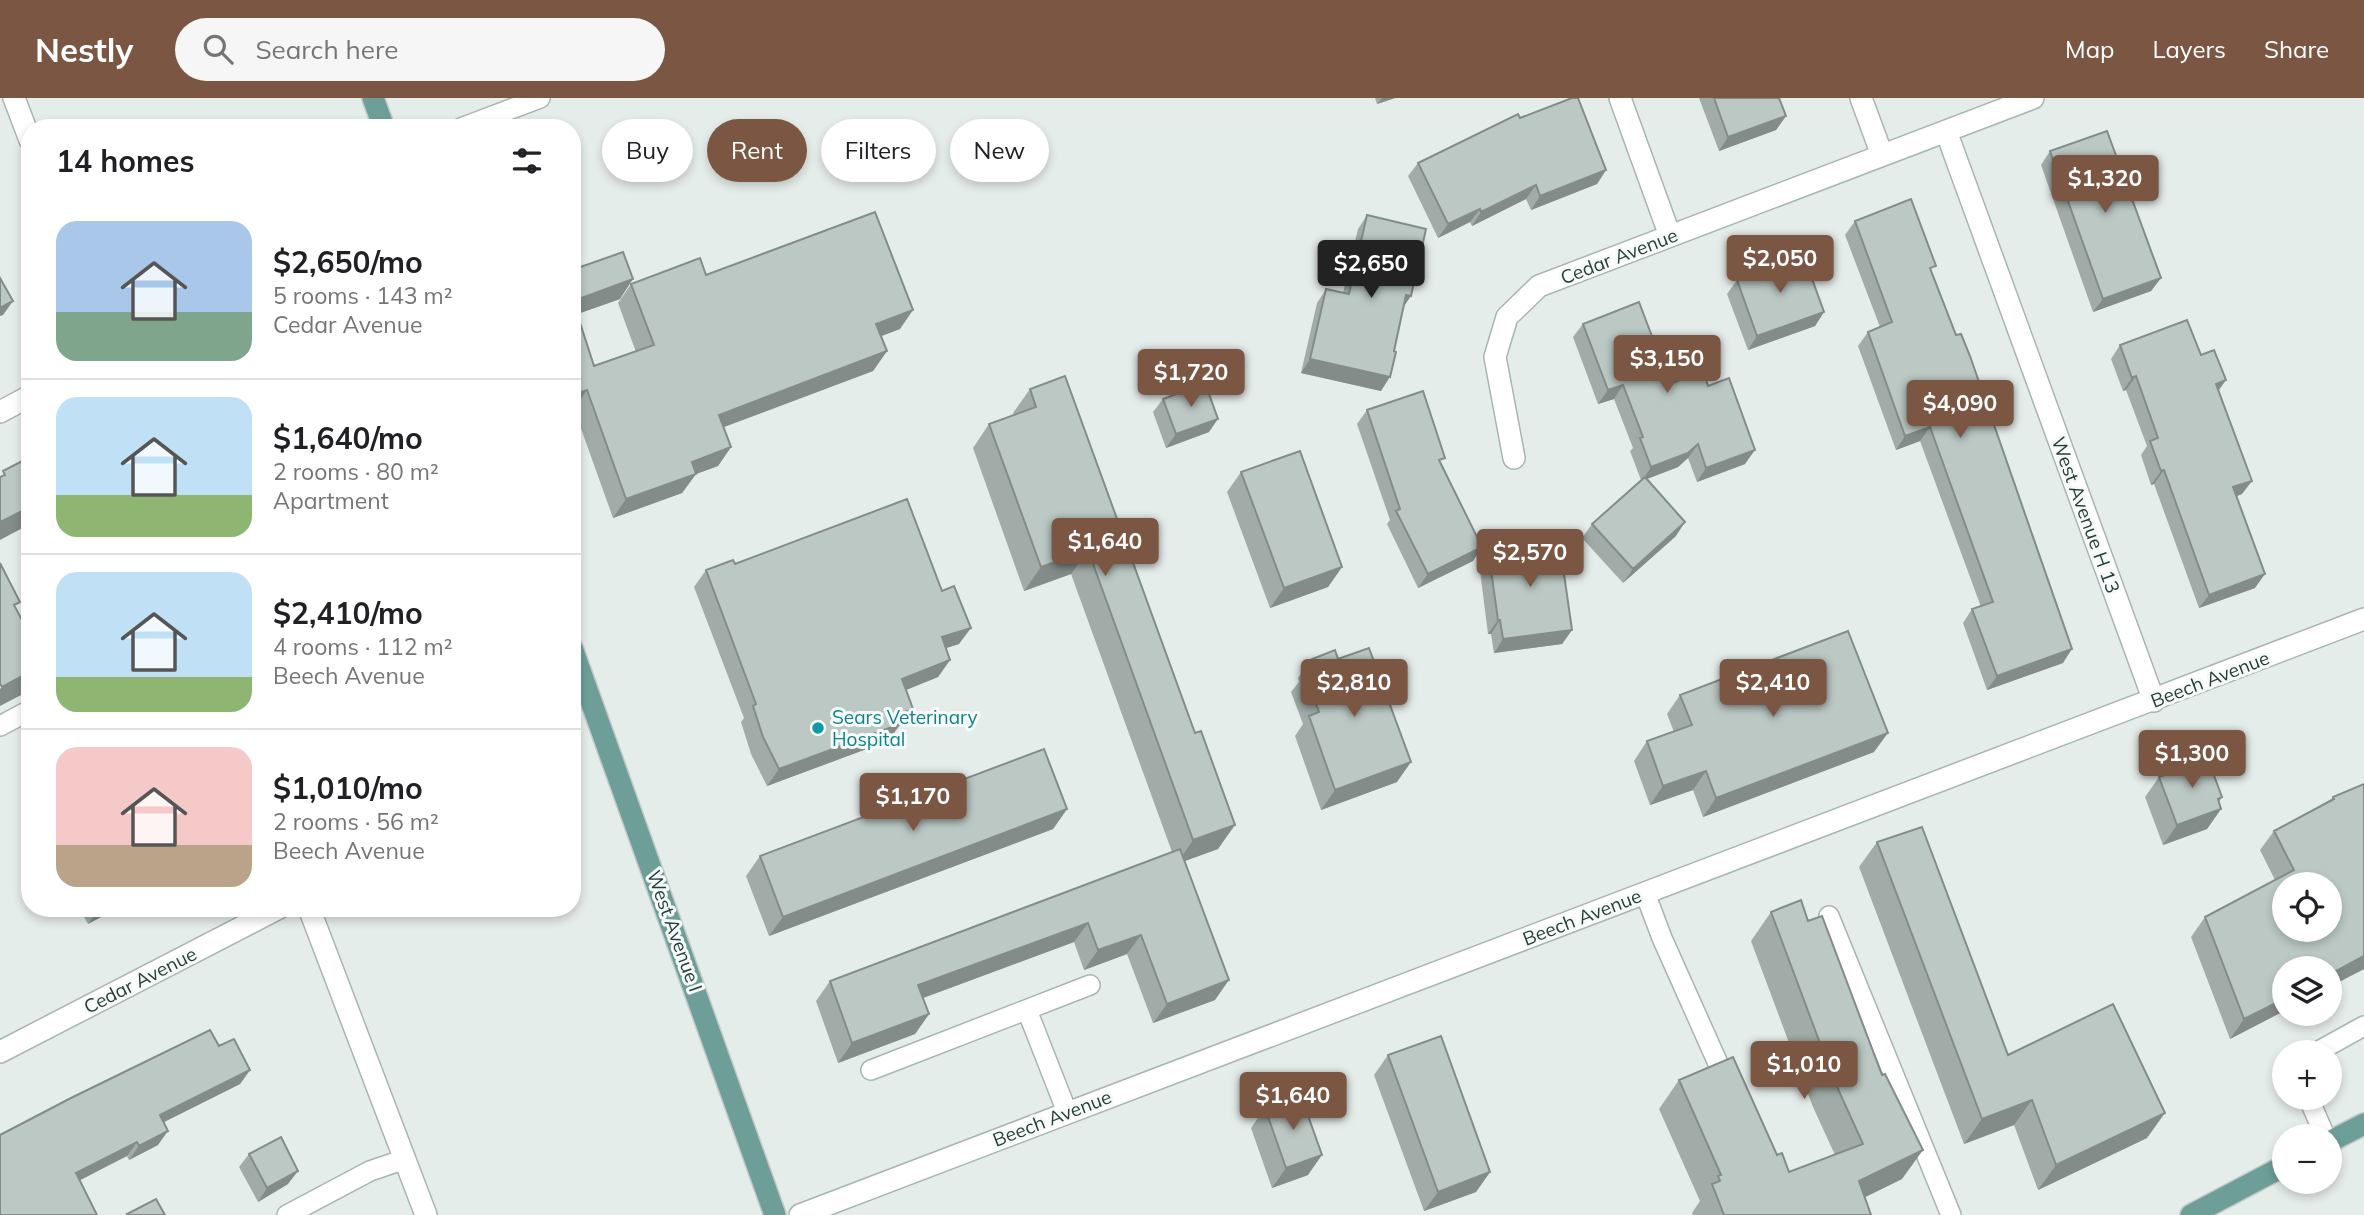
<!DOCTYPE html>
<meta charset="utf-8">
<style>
body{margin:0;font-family:Mulish,sans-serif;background:#f6f6f6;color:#202124;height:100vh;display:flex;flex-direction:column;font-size:26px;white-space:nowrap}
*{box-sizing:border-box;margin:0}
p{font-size:23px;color:#757577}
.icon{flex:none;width:38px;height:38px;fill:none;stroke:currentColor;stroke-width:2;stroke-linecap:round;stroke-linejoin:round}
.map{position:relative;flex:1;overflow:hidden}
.sheet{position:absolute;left:21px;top:21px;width:560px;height:798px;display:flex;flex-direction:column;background:#fff;border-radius:28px;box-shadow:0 4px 10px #0003}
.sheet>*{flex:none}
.hud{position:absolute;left:602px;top:21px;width:665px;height:63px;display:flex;gap:14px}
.fabs{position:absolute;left:2272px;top:774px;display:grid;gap:14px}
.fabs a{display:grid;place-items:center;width:70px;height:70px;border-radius:50%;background:#fff;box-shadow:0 4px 10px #0003;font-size:35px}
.price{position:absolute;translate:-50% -60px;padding:0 16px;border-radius:7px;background:#7a5643;color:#fff;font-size:23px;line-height:46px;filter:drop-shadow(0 2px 4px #0008)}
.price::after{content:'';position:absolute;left:50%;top:42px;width:21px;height:16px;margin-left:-10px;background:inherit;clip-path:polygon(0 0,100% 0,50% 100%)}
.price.current{background:#222;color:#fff}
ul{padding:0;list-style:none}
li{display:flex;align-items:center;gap:21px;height:175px;padding:0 35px}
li+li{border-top:2px solid #e0e0e0}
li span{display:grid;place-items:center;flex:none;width:196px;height:140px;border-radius:21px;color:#555}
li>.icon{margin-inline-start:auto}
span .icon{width:84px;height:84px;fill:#fffc;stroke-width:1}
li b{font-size:30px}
h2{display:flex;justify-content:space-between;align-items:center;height:84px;padding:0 35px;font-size:30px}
.pill{padding:0 24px;border-radius:32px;background:#fff;box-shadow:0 4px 10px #0003;font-size:24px;line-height:63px}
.pill.current{background:#7a5643;color:#fff}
header{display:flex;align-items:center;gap:42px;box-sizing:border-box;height:98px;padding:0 35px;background:#7a5643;color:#fff}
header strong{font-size:33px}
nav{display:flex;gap:38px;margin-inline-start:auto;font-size:24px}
.search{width:490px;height:63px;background:#f6f6f6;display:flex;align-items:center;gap:18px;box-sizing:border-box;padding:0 24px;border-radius:38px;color:#757577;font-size:26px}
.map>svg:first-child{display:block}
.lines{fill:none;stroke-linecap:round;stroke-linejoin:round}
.service-casing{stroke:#a8b5b2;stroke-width:22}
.minor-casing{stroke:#a8b5b2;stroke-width:24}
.primary-casing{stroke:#c2c9c8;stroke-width:24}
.service{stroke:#fff;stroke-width:19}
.minor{stroke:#fff;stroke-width:21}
.primary{stroke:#6d9f98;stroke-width:21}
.wall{fill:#a1aca9}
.shaded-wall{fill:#838c89}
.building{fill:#bbc8c4;stroke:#838c89;stroke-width:2;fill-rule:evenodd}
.culture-dot{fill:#0f9aa8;stroke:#f6faf8;stroke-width:2.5}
.labels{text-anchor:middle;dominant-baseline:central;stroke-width:6;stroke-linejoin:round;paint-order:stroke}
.street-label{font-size:19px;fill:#263e3a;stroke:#f6faf8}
.culture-label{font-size:19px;fill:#0d838f;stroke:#f6faf8;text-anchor:start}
</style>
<header>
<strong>Nestly</strong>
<div class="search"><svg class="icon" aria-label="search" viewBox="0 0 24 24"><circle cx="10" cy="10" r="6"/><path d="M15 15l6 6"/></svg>Search here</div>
<nav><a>Map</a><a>Layers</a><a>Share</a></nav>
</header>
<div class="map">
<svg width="2364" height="1117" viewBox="0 0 2364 1117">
<rect width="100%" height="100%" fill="#e5edeb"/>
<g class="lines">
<g class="service-casing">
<path id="service" d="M461 30 540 0
M0 628 30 612
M1645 795 1662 840 1729 990
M1829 818 1951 1117
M1027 912 1067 1014
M2317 954 2364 928
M871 972 1090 887
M2308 999 2325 1038
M287 1117 370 1073 405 1061"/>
</g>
<g class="minor-casing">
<path id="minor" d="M14 0 30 42
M1620 0 1670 138
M1861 0 1882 57
M1946 33 2154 603
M0 314 30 298
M1514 360 1495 259 1507 219 1539 188 2033 0
M309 810 426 1117
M0 954 279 810
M800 1117 2364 521"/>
</g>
<g class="primary-casing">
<path id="primary" d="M373 0 384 30
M572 550 775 1117
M2329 1044 2364 1026
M2191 1117 2284 1068"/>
</g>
<use href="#service" class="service"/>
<use href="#minor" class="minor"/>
<use href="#primary" class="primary"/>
</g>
<path class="wall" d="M1375 0H1395L1377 6Z
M1699 0H1779L1786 18 1776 32 1719 53Z
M1520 20 1606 72 1597 86 1531 112 1526 101 1472 128 1470 124 1438 140 1408 78 1418 65Z
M2050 53 2161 180 2151 193 2093 214 2041 67Z
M1367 117 1411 198 1404 208 1381 293 1301 275 1317 205 1326 191 1343 195 1358 131Z
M1855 123 1932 174 2063 565 1987 592 1963 525 1972 511 1981 509 1920 343 1896 352 1858 248 1868 234 1880 229 1845 137Z
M572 172 620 201 577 216 594 268 636 254 618 205 631 186 706 177 900 231 881 238 887 253 873 273 724 329 731 349 718 368 696 376 682 395 613 420 574 311 572 312Z
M1737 182 1824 214 1815 228 1748 252 1727 196Z
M1583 226 1670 286 1708 288 1745 366 1697 384 1688 360 1678 369 1646 381 1676 438 1623 485 1582 440 1592 426 1641 382 1630 353 1633 350 1614 301 1598 306 1573 239Z
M2120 247 2201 257 2219 292 2242 396 2237 398 2255 490 2199 510 2154 386 2151 387 2141 357 2147 348 2126 292 2123 293 2111 261Z
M1030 291 1218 751 1184 763 1215 902 1153 925 1127 856 1084 872 1074 844 923 900 929 916 915 936 838 965 816 903 830 883 1172 754 1071 476 1024 493 973 350 989 326 1014 317 1013 315Z
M1163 301 1209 334 1166 350 1153 314Z
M1367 312 1441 367 1473 463 1418 490 1387 426 1390 422 1357 326Z
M1241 374 1342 469 1328 489 1270 510 1227 394Z
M1488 451 1572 532 1562 546 1494 555 1491 536H1488L1479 465Z
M735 466 959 546 946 550 950 562 938 579 906 592 902 627 899 628 888 643 767 688 751 656 741 624 744 620 694 489 706 472Z
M1312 561H1338L1397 684 1321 712 1295 638 1303 626 1291 594 1299 584 1298 580Z
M1680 597 1874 654 1703 719 1693 692 1650 707 1634 663 1647 643 1674 634 1667 616Z
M2182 665 2219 704 2221 711 2207 731 2163 747 2145 699 2159 679 2176 673Z
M2364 686V871L2230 941 2191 839 2205 819 2275 782 2260 752 2274 733 2330 702 2333 699Z
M1067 711 1053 731 769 838 746 778 760 758Z
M1877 744 2008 957 2147 1040 2038 1092 2014 1027 1964 1046 1859 769Z
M79 810H118L88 826Z
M1771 814 1902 1081 1865 1099 1871 1117H1693L1692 1115 1700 1103 1659 1011 1679 982 1777 1057 1789 1074 1835 1057 1813 1009 1751 843Z
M219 948 250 972 240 986 164 1024 158 1047 129 1062 127 1058 0 1117Z
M1388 957 1490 1074 1476 1094 1424 1113 1374 977Z
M1265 1010 1308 1077 1272 1090 1251 1030Z
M249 1056 288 1086 258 1104 239 1069Z"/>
<path class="shaded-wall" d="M1382 0H1395L1377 6Z
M1786 18 1776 32 1719 53 1728 39Z
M1606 72 1597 86 1531 112 1540 98Z
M1536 87 1526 101 1472 128 1481 114Z
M1480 111 1470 124 1438 140 1448 126Z
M2161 180 2151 193 2093 214 2103 201Z
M633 181 620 201 572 218 573 203Z
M1406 197 1411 198 1401 212Z
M13 203 3 217 0 218V210Z
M913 212 900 231 863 245 876 226Z
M1824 214 1815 228 1748 252 1757 238Z
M887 253 873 273 705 336 719 317Z
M1310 261 1390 279 1381 293 1301 275Z
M2136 278 2126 292 2123 293 2132 280Z
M2226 282 2216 296V286Z
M1623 287 1614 301 1598 306 1608 292Z
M587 292 574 311 572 312V297Z
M1218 321 1209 334 1166 350 1176 336Z
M1930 329 1920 343 1896 352 1905 338Z
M1698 346 1688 360 1678 369 1642 383 1651 369Z
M731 349 718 368 696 376 682 395 613 420 626 401 692 364Z
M1755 352 1745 366 1697 384 1706 370Z
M2164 372 2154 386 2151 387 2161 373Z
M2252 383 2242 396 2224 403 2233 389Z
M30 409V426L0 442V424Z
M1685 424 1676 438 1623 485 1633 471Z
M1482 449 1473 463 1418 490 1428 476Z
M1088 452 1071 476 1024 493 1041 469Z
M1342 469 1328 489 1270 510 1284 490Z
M2265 476 2255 490 2199 510 2209 497Z
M1498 522H1500L1491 536H1488Z
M971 530 959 546 930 555 942 539Z
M1572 532 1562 546 1494 555 1503 541Z
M2072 551 2063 565 1987 592 1997 578Z
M950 562 938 579 891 598 902 581Z
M30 574V588L25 595 0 608V591L2 589Z
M913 611 902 627 899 628 888 643 767 688 779 671 896 617Z
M1888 635 1874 654 1703 719 1716 700Z
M1411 664 1397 684 1321 712 1335 692Z
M1706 673 1693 692 1650 707 1663 688Z
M2222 699 2211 715 2221 711 2207 731 2163 747 2177 727 2218 701Z
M1067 711 1053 731 769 838 783 819Z
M1235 727 1218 751 1177 766 1193 742Z
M102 810H118L88 826 98 813Z
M1088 825 1074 844 904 907 918 887Z
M1141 837 1127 856 1084 872 1098 852Z
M2364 858V871L2329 889V877Z
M1229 882 1215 902 1153 925 1167 906Z
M2284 901V913L2230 941 2244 921Z
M929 916 915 936 838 965 852 945Z
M250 972 240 986 150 1031 160 1017Z
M2032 1002 2014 1027 1964 1046 1982 1021Z
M2165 1015 2147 1040 2038 1092 2056 1067Z
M168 1033 158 1047 129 1062 139 1048Z
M137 1044 127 1058 67 1089 76 1075Z
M1923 1052 1902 1081 1839 1112 1859 1083Z
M1322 1057 1308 1077 1272 1090 1286 1070Z
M298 1073 288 1086 258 1104 267 1090Z
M1490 1074 1476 1094 1424 1113 1438 1094Z"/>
<path class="building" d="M1572 0H1578L1606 72 1540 98 1536 87 1481 114 1480 111 1448 126 1418 65 1518 16 1520 20Z
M1714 0H1779L1786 18 1728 39Z
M2107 33 2161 180 2103 201 2050 53Z
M1911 101 1936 168 1930 170 1956 237 1961 236 1970 258 2072 551 1997 578 1972 511 1993 504 1930 329 1905 338 1868 234 1892 224 1855 123Z
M875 114 913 212 876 226 887 253 719 317 731 349 692 364 696 376 626 401 587 292 572 297V172L623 154 633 181 573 203 594 268 654 247 631 186 700 160 706 177Z
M1367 117 1426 131 1411 198 1406 197 1394 253 1396 254 1390 279 1310 261 1326 191 1349 196Z
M1803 156 1824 214 1757 238 1737 182Z
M0 180 13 203 0 210Z
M1639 204 1670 286 1703 273 1708 288 1729 280 1755 352 1706 370 1698 346 1688 355 1651 369 1640 340 1643 339 1623 287 1608 292 1583 226Z
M2187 222 2201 257 2214 252 2226 282 2216 286 2252 383 2233 389 2265 476 2209 497 2164 372 2161 373 2150 343 2158 340 2136 278 2132 280 2120 247Z
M1065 278 1195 635 1201 633 1235 727 1193 742 1088 452 1041 469 989 326 1036 309 1030 291Z
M1205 285 1218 321 1176 336 1163 301Z
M1423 293 1445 360 1439 362 1482 449 1428 476 1396 413 1400 411 1367 312Z
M1300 353 1342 469 1284 490 1241 374Z
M30 359V409L0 424V379L5 377 3 373Z
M1645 379 1685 424 1633 471 1592 426Z
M907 401 942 493 954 488 971 530 942 539 950 562 902 581 913 611 896 617 900 626 779 671 763 639 753 608 756 606 706 472 733 462 735 466Z
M1559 441 1572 532 1503 541 1500 522H1498L1488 451Z
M0 465 20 504 14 507 30 537V574L2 589 0 586Z
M1848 533 1888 635 1716 700 1706 673 1663 688 1647 643 1692 627 1680 597Z
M1369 550 1411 664 1335 692 1309 618 1319 614 1305 574 1315 571 1312 561 1335 552 1338 561Z
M1044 651 1067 711 783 819 760 758Z
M2206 656 2222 699 2218 701 2221 711 2177 727 2159 679 2184 670 2182 665Z
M2364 686V858L2329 877V870H2284V901L2244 921 2205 819 2294 772 2274 733 2334 701 2333 699ZM2284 786H2329V831H2284Z
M1922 729 2008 957 2113 906 2165 1015 2056 1067 2032 1002 1982 1021 1877 744Z
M1180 751 1229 882 1167 906 1141 837 1098 852 1088 825 918 887 929 916 852 945 830 883Z
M1801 802 1808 823 1822 818 1882 977 1885 976 1923 1052 1859 1083 1871 1117H1724L1712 1086 1720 1083 1718 1078 1721 1077 1679 982 1733 959 1777 1057 1782 1055 1789 1074 1863 1046 1833 980 1771 814Z
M210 932 219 948 234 941 250 972 160 1017 168 1033 139 1048 137 1044 76 1075 97 1117H0V1037L71 1000Z
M1441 938 1490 1074 1438 1094 1388 957Z
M1301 998 1322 1057 1286 1070 1265 1010Z
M281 1039 298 1073 267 1090 249 1056Z
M156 1101 165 1117H128L127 1116Z"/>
<circle class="culture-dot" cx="818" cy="630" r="7"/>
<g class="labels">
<g class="street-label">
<text transform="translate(1619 158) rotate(-21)">Cedar Avenue</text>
<text transform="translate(2086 417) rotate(70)">West Avenue H 13</text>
<text transform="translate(2210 581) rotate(-21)">Beech Avenue</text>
<text transform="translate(1582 819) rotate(-21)">Beech Avenue</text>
<text transform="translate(675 833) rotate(70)">West Avenue I</text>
<text transform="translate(140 882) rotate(-27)">Cedar Avenue</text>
<text transform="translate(1052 1020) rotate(-21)">Beech Avenue</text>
</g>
<g class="culture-label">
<text x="832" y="619">Sears Veterinary<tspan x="832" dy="22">Hospital</tspan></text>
</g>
</g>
</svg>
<div class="fabs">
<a><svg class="icon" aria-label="locate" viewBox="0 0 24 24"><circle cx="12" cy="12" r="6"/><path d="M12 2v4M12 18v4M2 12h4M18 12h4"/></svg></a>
<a><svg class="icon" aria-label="layers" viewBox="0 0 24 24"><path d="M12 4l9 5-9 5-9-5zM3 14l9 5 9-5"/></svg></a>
<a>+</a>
<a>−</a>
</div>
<b class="price" style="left:2105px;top:117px">$1,320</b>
<b class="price" style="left:1780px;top:197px">$2,050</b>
<b class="price current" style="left:1371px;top:202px">$2,650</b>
<b class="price" style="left:1667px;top:297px">$3,150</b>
<b class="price" style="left:1191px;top:311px">$1,720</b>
<b class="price" style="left:1960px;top:342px">$4,090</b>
<b class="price" style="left:1105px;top:480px">$1,640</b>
<b class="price" style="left:1530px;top:491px">$2,570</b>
<b class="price" style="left:1354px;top:621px">$2,810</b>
<b class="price" style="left:1773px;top:621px">$2,410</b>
<b class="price" style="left:2192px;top:692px">$1,300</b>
<b class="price" style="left:913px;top:735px">$1,170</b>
<b class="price" style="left:1804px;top:1003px">$1,010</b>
<b class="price" style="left:1293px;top:1034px">$1,640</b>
<div class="hud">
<a class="pill">Buy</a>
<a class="pill current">Rent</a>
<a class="pill">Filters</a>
<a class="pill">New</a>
</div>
<section class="sheet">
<h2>14 homes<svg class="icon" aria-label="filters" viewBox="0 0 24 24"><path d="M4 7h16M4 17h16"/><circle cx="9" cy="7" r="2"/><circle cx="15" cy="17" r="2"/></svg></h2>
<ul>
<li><span style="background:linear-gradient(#a9c7e8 65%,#7fa58c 0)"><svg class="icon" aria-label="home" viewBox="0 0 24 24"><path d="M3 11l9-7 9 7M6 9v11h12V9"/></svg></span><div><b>$2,650/mo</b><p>5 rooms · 143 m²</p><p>Cedar Avenue</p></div></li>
<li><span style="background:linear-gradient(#bfe0f5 70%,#8fb573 0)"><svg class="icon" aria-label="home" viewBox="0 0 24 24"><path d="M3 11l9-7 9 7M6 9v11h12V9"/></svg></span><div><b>$1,640/mo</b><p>2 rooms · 80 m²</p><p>Apartment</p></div></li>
<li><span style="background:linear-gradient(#bfe0f5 75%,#8fb573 0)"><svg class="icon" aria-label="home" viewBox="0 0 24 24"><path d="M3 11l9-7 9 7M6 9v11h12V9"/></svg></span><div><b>$2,410/mo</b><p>4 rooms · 112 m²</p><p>Beech Avenue</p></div></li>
<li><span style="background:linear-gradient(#f6c9c9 70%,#b9a48a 0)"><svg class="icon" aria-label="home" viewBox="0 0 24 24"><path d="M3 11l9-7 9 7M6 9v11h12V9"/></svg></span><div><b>$1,010/mo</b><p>2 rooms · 56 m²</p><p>Beech Avenue</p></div></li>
</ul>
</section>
</div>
